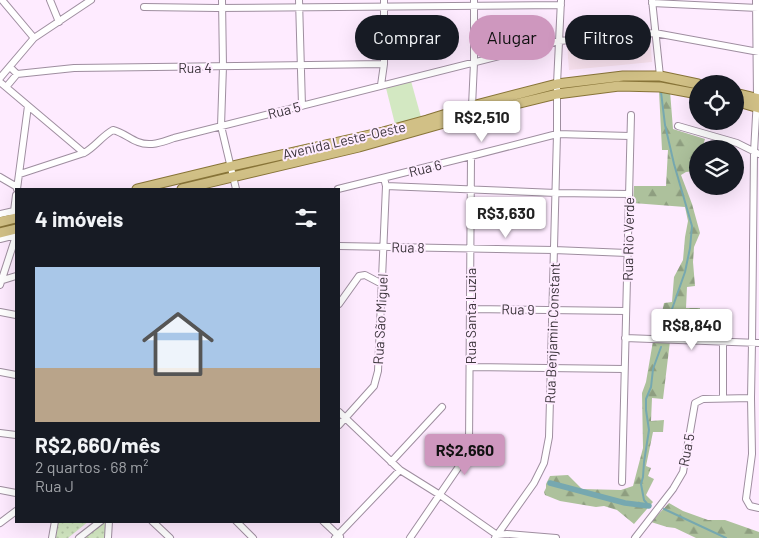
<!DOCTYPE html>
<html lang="pt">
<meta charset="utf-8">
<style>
body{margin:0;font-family:Barlow,sans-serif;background:#20242c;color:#f1f3f6;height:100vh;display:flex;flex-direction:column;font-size:19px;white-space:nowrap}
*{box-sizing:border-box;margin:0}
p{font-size:16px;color:#9ea1a6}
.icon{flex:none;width:28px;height:28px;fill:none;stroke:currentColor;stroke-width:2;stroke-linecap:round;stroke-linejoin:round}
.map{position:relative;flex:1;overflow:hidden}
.side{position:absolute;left:15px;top:188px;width:325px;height:335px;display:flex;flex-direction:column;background:#171b24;border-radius:0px;box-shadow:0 5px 20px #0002}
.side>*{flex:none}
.banner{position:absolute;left:355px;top:15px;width:329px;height:45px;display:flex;gap:10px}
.tools{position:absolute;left:689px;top:75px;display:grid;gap:10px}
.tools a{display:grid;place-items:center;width:55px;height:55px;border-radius:50%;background:#171b24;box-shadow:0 5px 20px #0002;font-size:25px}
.price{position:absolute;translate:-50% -42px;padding:0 11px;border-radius:5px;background:#fff;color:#222;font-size:16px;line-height:32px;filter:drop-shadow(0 1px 2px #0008)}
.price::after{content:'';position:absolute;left:50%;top:30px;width:15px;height:11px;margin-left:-8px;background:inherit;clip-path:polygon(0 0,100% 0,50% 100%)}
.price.active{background:#ce97be;color:#111}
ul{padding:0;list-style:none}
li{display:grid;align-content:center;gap:10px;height:265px;padding:0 20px}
li span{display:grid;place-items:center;height:155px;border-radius:0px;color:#555}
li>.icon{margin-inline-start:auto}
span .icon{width:90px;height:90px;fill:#fffc;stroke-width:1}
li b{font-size:21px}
h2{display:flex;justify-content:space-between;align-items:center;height:60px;padding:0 20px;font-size:21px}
.chip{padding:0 18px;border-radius:22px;background:#171b24;box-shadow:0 5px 20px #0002;font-size:18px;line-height:45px}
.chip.active{background:#ce97be;color:#111}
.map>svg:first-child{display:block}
.commercial{fill:#f8e1ee}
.forest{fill:url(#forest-firs)}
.park{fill:url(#park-dots)}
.pitch{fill:#d3e8c2}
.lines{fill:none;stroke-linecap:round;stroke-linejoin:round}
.stream{stroke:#76a8b0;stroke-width:2}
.canal{stroke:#76a8b0;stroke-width:5.5}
.minor-casing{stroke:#9f8ea0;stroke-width:8}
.major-casing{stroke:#887438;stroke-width:11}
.minor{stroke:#fff;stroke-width:6}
.major{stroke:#d1c086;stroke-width:9}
.labels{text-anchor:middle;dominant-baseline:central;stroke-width:4;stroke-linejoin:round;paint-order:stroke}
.street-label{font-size:14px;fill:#3b343b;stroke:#feebff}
</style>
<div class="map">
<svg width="759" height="538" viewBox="0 0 759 538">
<defs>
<pattern id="forest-firs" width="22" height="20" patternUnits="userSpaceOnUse" patternTransform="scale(1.25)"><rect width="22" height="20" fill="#adc19c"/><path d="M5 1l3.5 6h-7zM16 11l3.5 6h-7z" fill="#8e9e80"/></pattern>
<pattern id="park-dots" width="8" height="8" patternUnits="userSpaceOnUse" patternTransform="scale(1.25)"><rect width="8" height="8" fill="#d3e8c2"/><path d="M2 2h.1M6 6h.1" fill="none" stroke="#b6c8a8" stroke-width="1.8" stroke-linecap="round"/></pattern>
</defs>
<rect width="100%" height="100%" fill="#feebff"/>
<path class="commercial" d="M650 36 652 62 569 70 567 44Z"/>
<path class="forest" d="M659 91H670L673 129 705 139 702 149H698L697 162 695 171 686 172 681 175 692 204 700 233 694 247 693 262 695 286 687 287 686 308H700V332H658L664 303 672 302 674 277 683 260 685 237 688 221 685 207 633 203 634 186H666L668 150H662Z
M653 341H670L663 399 652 398 651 421 664 420 663 432H653L646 466 651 468 648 476 654 479 646 495 653 502 634 524 617 510 604 506 596 507 560 501 545 495 544 492 546 488V484L550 476 568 475 582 489 621 490 633 486 643 448 642 393 646 382Z
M669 503 683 511 708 520H725L759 532V538H696L675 528 667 527 651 522Z"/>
<path class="park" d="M58 521H89L68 538H55Z
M105 522H107L106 538H84Z"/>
<path class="pitch" d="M411 81 421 117 395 124 386 88Z"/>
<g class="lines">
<path class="stream" d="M661 92 665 125 674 164 692 226 690 248 685 272 672 309 664 328
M649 506 644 500 641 484 643 477 644 462 649 430 646 410V399L651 387 653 369 661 347
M664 509 726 538"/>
<path class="canal" d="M550 483 625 503 649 506"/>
<g class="minor-casing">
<path id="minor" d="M2 0 34 38
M50 0 59 22
M222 0 223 66 221 126 236 189
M299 0 302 106
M652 0 660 76
M756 0 757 98 754 152 752 343 751 398 752 454 746 499 750 506 759 508
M652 3 758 8
M144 7 217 8 561 5
M10 67 17 74 74 68 384 64
M0 78 34 38 91 0
M0 82 84 153
M381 85 384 64V0
M7 86 17 74
M472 106 474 63V0
M678 126 737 143 759 154
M20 174 84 153C95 147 102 136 113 130 122 132 130 139 138 142 150 147 163 142 174 138L559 41 655 33 759 52
M0 177 17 187
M386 186 556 193 629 194
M17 189 28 106
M338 189 471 156 557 134 630 136
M0 214 14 211
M16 218 14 211 16 195
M0 239 16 235
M339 246 554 250 627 253
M0 281 16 276
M0 285 16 236
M339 304 359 276 365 275 382 284
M470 309 626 311
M0 312 16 315
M625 338 759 343
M470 367 624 369
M0 372 16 375
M723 398V342
M339 412 400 470 440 495 497 535 507 534 556 538
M339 425 374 386 378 371 386 186 384 178
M0 433 16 435
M391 462 442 407
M622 482 631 115
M0 490 16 493
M152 521 170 538
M236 521 253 538
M323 521 340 537
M0 523 16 511
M52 538 55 521
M79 538 101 521
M108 538 109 521
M335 538 400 470
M410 538 462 462 469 446 471 156
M495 538 534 483 544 463 549 437 557 134V84L561 0
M635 538 673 489 683 472 695 403 703 399 751 398"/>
</g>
<g class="major-casing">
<path id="major" d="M735 93 759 99
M735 101 759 108
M137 189 228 167 383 132 427 120 472 106 557 84 623 76H660L698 84
M182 189 359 147 483 112 557 94 619 86 660 87 698 94
M0 222 16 218
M0 233 16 229"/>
</g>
<use href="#minor" class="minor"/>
<use href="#major" class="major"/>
</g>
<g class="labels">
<g class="street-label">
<text x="195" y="67">Rua 4</text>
<text transform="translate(284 110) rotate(-14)">Rua 5</text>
<text transform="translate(344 140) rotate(-13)">Avenida Leste-Oeste</text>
<text transform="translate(425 168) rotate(-14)">Rua 6</text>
<text transform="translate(628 239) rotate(-89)">Rua Rio Verde</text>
<text transform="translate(408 247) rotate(1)">Rua 8</text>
<text transform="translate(518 309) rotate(1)">Rua 9</text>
<text transform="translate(470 316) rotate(-90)">Rua Santa Luzia</text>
<text transform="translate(380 319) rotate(-87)">Rua São Miguel</text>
<text transform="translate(552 333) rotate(-88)">Rua Benjamin Constant</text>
<text transform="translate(686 450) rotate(-79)">Rua 5</text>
</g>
</g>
</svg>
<div class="tools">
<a><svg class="icon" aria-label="locate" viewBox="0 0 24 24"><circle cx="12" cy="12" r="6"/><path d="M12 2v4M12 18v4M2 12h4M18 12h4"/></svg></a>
<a><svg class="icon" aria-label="layers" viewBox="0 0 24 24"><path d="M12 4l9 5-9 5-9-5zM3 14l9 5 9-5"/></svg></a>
</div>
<b class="price" style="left:482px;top:143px">R$2,510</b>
<b class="price" style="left:506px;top:239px">R$3,630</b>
<b class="price" style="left:692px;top:351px">R$8,840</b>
<b class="price active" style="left:465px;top:476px">R$2,660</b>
<div class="banner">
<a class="chip">Comprar</a>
<a class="chip active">Alugar</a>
<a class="chip">Filtros</a>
</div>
<section class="side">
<h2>4 imóveis<svg class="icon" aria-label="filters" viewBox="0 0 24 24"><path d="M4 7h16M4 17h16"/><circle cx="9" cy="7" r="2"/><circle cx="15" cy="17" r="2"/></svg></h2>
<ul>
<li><span style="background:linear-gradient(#a9c7e8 65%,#b9a48a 0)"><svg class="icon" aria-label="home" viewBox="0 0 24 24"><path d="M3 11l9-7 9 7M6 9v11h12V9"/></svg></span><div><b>R$2,660/mês</b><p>2 quartos · 68 m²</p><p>Rua J</p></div></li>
</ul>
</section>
</div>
